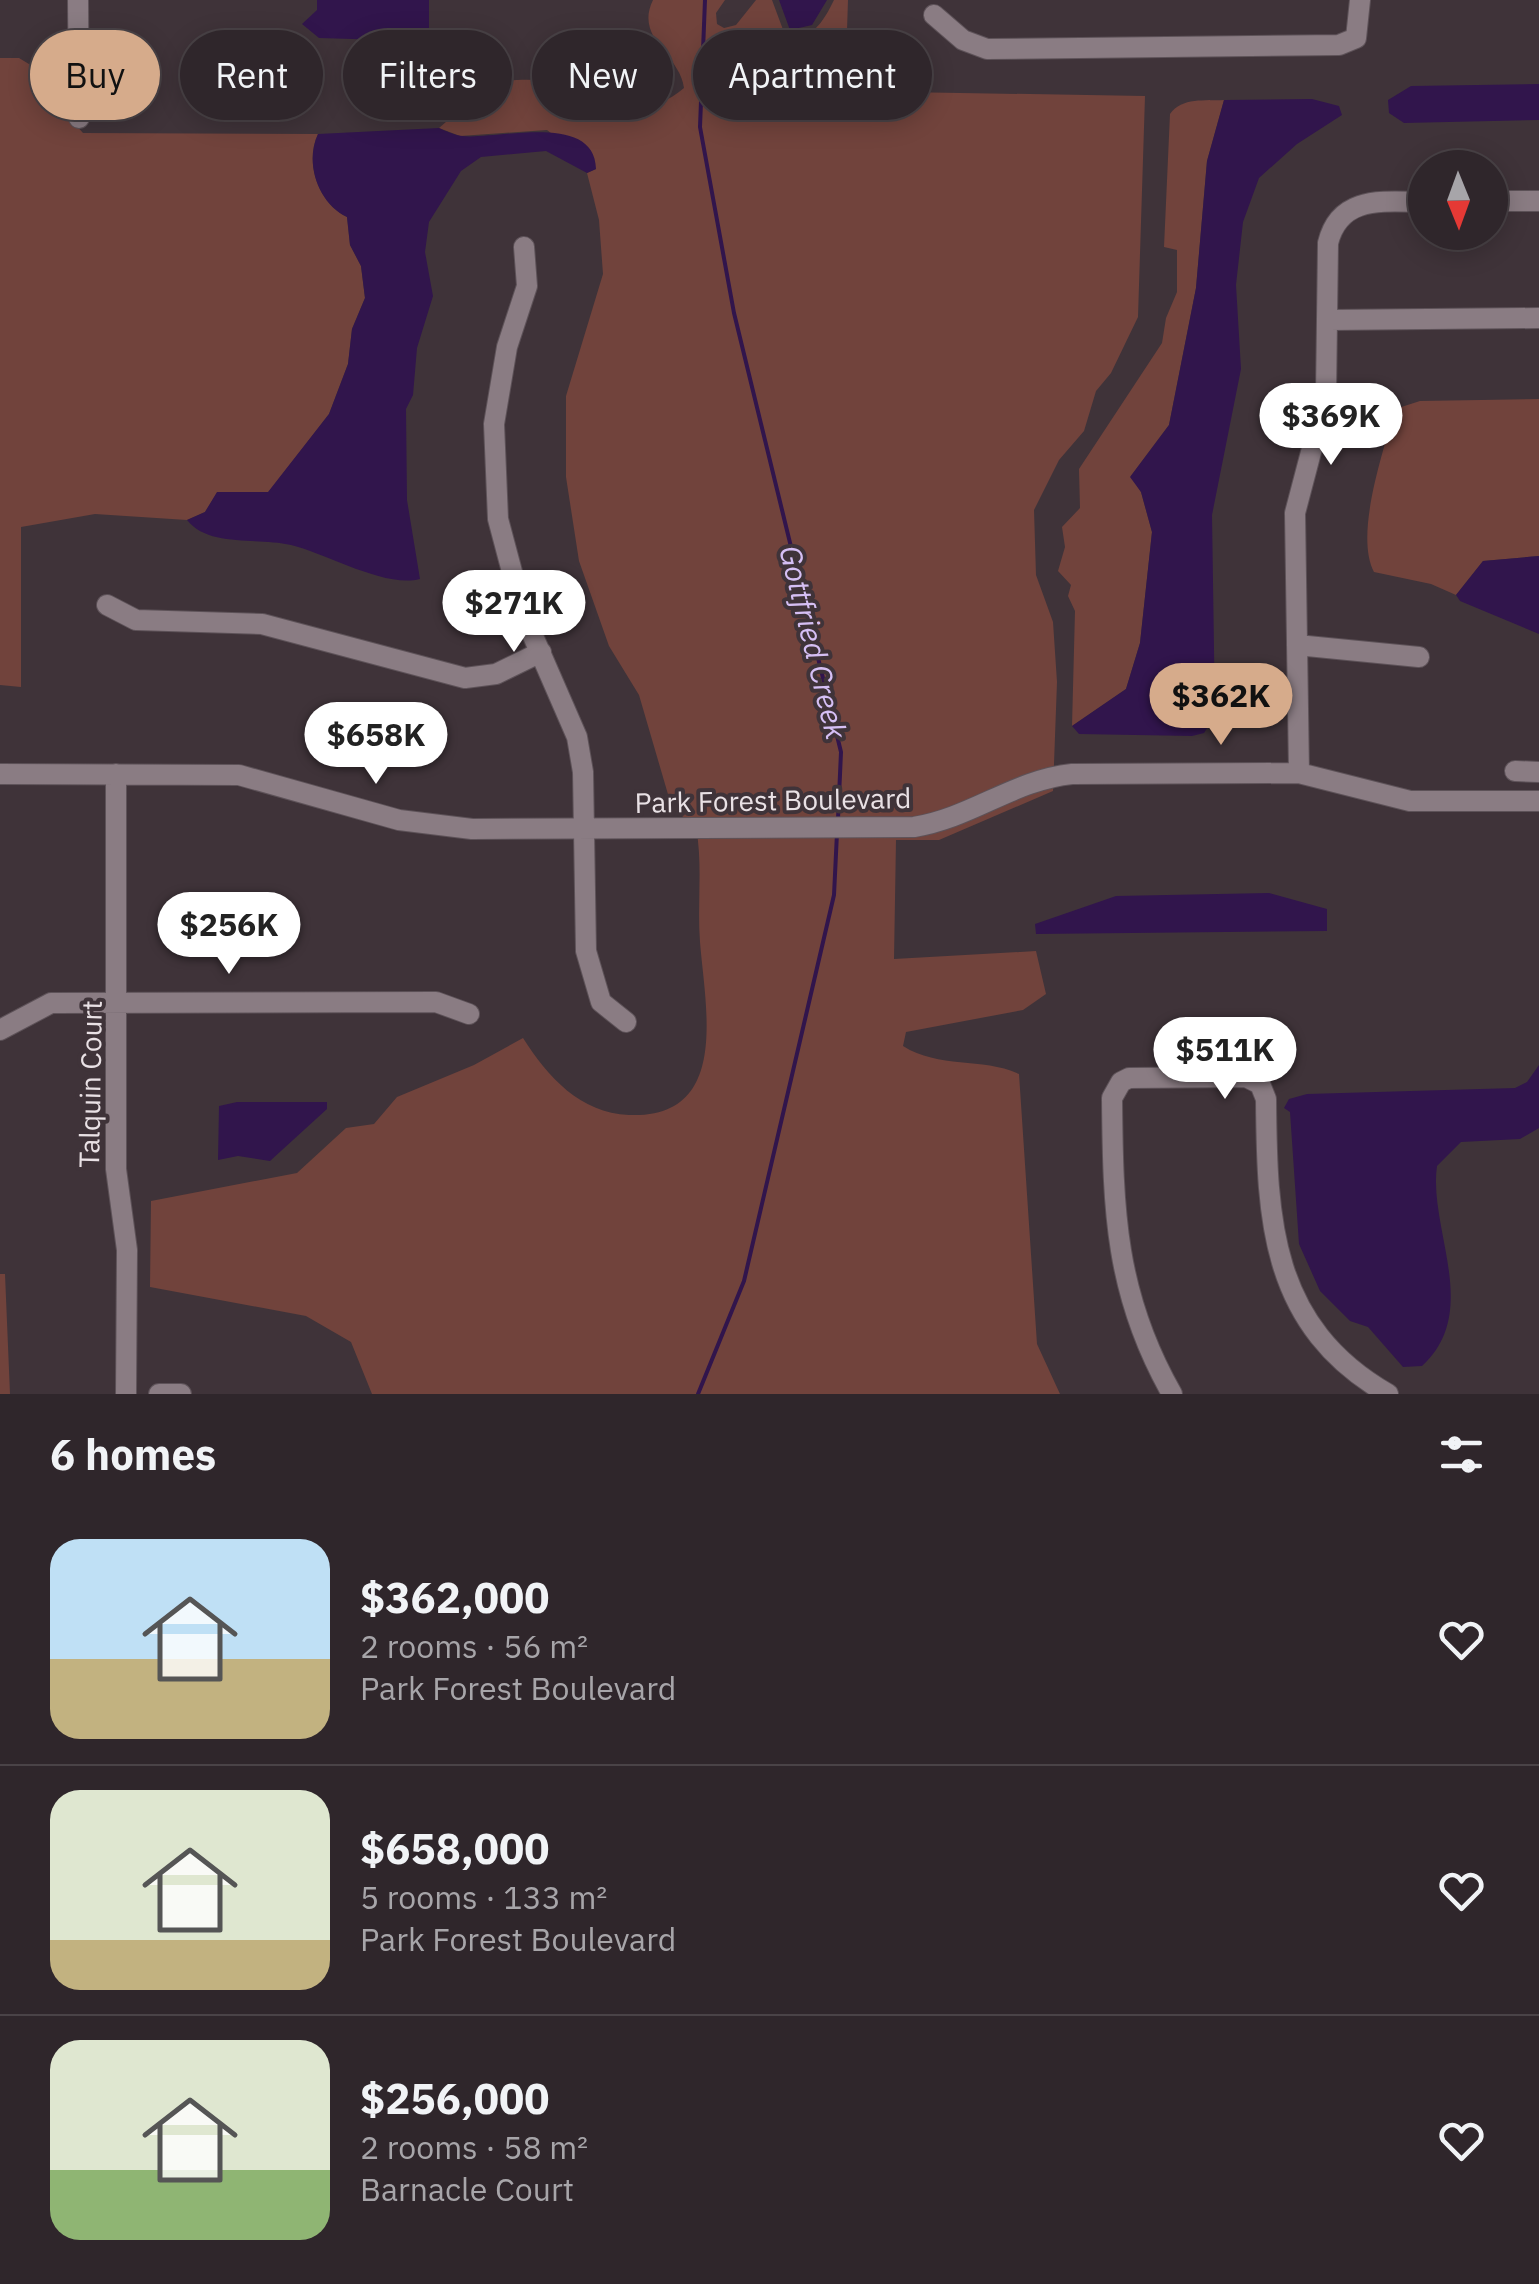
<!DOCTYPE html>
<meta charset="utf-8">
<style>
body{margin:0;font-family:"IBM Plex Sans",sans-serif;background:#372e33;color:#f1f3f6;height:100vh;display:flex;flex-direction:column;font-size:38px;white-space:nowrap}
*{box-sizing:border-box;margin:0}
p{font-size:32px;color:#a7a5a9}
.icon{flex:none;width:55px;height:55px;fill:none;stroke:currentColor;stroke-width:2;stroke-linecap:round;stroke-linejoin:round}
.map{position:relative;height:1394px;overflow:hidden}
.panel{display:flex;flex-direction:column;background:#2f262b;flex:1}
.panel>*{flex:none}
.guide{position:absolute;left:30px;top:30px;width:1000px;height:90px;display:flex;gap:20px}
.needle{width:65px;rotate:179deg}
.fabs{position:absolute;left:1408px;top:150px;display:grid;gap:20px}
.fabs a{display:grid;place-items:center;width:100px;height:100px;border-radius:50%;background:#2f262b;box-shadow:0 5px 25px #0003,0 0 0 2px #4a4347;font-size:50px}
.price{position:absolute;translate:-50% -85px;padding:0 22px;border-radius:35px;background:#fff;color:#222;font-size:32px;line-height:65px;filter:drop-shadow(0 2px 5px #0008)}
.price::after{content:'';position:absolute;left:50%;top:60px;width:30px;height:22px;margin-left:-15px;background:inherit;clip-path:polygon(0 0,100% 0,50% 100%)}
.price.on{background:#d6ab8b;color:#111}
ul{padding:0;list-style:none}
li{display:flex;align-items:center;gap:30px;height:250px;padding:0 50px}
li+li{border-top:2px solid #4a4347}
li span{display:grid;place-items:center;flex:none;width:280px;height:200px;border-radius:30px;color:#555}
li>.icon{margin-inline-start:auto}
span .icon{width:120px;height:120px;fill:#fffc;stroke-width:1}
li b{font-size:42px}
h2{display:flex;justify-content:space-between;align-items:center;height:120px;padding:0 50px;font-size:42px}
.chip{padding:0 35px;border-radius:45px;background:#2f262b;box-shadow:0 5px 25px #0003,0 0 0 2px #4a4347;font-size:35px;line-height:90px}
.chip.on{background:#d6ab8b;color:#111}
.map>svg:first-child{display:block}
.green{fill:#71433c}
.water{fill:#31154c}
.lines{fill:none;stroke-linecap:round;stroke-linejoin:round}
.stream{stroke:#31154c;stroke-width:4}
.minor-casing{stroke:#5d5258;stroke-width:22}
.minor{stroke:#8a7c83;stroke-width:20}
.labels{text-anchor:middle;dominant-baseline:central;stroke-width:8;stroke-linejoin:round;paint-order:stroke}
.street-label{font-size:28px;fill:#e9e1e5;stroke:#3f3339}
.water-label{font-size:30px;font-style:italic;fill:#d5bff4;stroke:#3f3339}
</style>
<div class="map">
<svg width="1539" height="1394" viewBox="0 0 1539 1394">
<rect width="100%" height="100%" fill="#3f3339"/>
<path class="green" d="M653 0H725L716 13 717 24 724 28 736 25 756 0H772L785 35C812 42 823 22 834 0H848L845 91 1145 96 1138 317 1111 373 1096 391 1084 431 1059 460 1034 510 1036 575 1053 622 1057 682 1053 791 939 840H896L894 959 1036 951 1046 994 1023 1010 906 1032 903 1046C939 1069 983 1057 1019 1074L1037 1344 1060 1394H372L351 1342 306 1316 150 1287 151 1201 297 1173 346 1128 374 1124 397 1097 474 1065 523 1038C548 1077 580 1113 629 1115 731 1119 705 1007 700 942 697 903 703 866 696 827L672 808 639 695 609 646 579 561 566 477V396L603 274 599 220 587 173 596 169 547 130 460 136 439 128 461 109 481 104 485 87C510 74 554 83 584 81L591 97C620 116 659 110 684 88 680 54 634 39 653 0Z
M0 58H19L52 78 58 105 83 133 318 134C304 163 319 204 347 217L350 245 361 266 365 298 352 329 348 364 329 414 268 493H217L205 512 187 520 95 514 21 527V687L0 685Z
M1224 100 1207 161 1196 288 1169 425 1131 476 1141 492 1152 532 1140 643 1126 689 1072 726 1075 611 1068 596 1071 585 1058 571 1065 547 1062 527 1080 508 1079 469 1162 343 1166 318 1177 292V250L1164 247 1170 114C1182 97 1205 101 1224 100Z
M1539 399V556L1483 561 1456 595 1431 584 1374 572C1354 534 1384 450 1395 409L1420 401Z
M0 1274H5L10 1394H0Z"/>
<path class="water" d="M317 0H429V31L420 41 319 38 302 24 317 10Z
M779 0H827L812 25 790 30Z
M1539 84V120L1404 123 1389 113 1388 100 1411 86Z
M1312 99 1339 106 1342 115 1297 144 1259 178 1243 222 1236 285 1241 369 1212 515 1215 716 1204 733 1192 736 1079 734 1072 726 1126 689 1140 643 1152 532 1141 492 1130 477 1169 425 1196 288 1207 161 1224 100Z
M439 128C446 131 454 135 462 136 496 140 595 111 596 169L587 173 546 151 481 157 461 171 429 222 425 252 433 296 417 348 413 395 406 409 407 500 420 579C384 588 328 554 291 545 259 537 209 548 187 520L205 512 217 492H268L329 414 348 364 352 329 365 298 361 266 350 245 347 217C319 204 304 164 318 134Z
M1539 556V634L1460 601 1456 595 1483 561Z
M1269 893 1327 909V931L1036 934 1035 924 1116 896Z
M1539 1065V1128L1520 1139 1461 1142 1437 1166C1428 1229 1482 1311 1422 1366L1403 1367 1368 1327 1350 1321 1320 1291 1299 1244 1290 1112 1284 1108 1289 1099 1307 1094 1515 1088 1527 1082Z
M237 1102H327V1109L270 1161 238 1156 218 1160 219 1106Z"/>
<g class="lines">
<path class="stream" d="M705 0 700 127 734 313 841 752 838 819
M698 1394 744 1281 834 895 837 833"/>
<g class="minor-casing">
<path id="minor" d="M78 0 79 118
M934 15 963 40 987 49 1339 45 1356 38 1360 0
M1490 201H1539
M524 247 527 286 507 347 494 424 498 519 523 613 577 737 583 772 586 951 601 1002 626 1022
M1329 320 1539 318
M107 605 136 620 262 624 465 678 496 674 541 652
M1297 645 1419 657
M1515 771 1539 772
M1299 773 1295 513 1326 395 1328 243C1340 194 1385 202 1425 202
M0 774 239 775 399 820 472 829 914 827C971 818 1014 780 1072 774L1299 773 1410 801H1539
M116 774V1169L127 1250 126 1394
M0 1030 51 1003 436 1002 469 1014
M159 1394H181
M1172 1394C1115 1294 1113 1210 1112 1098L1121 1082 1129 1078 1246 1077 1260 1084 1266 1099C1267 1220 1270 1326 1388 1394"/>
</g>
<use href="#minor" class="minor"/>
</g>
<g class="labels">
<g class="street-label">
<text transform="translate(773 800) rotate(-1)">Park Forest Boulevard</text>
<text transform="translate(90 1084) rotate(-89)">Talquin Court</text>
</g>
<g class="water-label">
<text transform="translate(814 642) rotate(76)">Gottfried Creek</text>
</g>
</g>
</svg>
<div class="fabs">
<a><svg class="needle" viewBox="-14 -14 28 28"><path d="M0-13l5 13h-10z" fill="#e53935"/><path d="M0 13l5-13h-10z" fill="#a7a5a9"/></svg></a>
</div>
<b class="price" style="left:1331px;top:468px">$369K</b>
<b class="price" style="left:514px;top:655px">$271K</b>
<b class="price on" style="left:1221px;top:748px">$362K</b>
<b class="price" style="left:376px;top:787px">$658K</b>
<b class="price" style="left:229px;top:977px">$256K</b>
<b class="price" style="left:1225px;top:1102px">$511K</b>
<div class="guide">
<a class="chip on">Buy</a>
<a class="chip">Rent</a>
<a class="chip">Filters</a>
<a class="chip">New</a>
<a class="chip">Apartment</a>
</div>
</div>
<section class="panel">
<h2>6 homes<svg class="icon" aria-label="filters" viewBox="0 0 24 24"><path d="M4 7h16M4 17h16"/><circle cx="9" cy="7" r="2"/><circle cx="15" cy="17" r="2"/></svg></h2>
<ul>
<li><span style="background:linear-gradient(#bfe0f5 60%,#c2b280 0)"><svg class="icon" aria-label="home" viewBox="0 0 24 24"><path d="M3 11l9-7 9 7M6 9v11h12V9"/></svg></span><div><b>$362,000</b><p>2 rooms · 56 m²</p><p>Park Forest Boulevard</p></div><svg class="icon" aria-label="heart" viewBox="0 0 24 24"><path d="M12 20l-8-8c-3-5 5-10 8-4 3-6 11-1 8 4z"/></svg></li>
<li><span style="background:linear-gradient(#dfe7d0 75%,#c2b280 0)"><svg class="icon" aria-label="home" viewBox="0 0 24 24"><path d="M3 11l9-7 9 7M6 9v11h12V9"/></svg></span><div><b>$658,000</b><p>5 rooms · 133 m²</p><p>Park Forest Boulevard</p></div><svg class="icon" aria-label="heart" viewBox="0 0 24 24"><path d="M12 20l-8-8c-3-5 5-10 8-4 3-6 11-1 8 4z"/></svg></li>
<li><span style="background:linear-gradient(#dfe7d0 65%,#8fb573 0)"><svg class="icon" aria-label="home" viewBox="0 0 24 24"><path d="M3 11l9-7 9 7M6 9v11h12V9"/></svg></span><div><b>$256,000</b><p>2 rooms · 58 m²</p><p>Barnacle Court</p></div><svg class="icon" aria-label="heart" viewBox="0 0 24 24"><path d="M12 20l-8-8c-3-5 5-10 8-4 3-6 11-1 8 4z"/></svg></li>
</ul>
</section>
